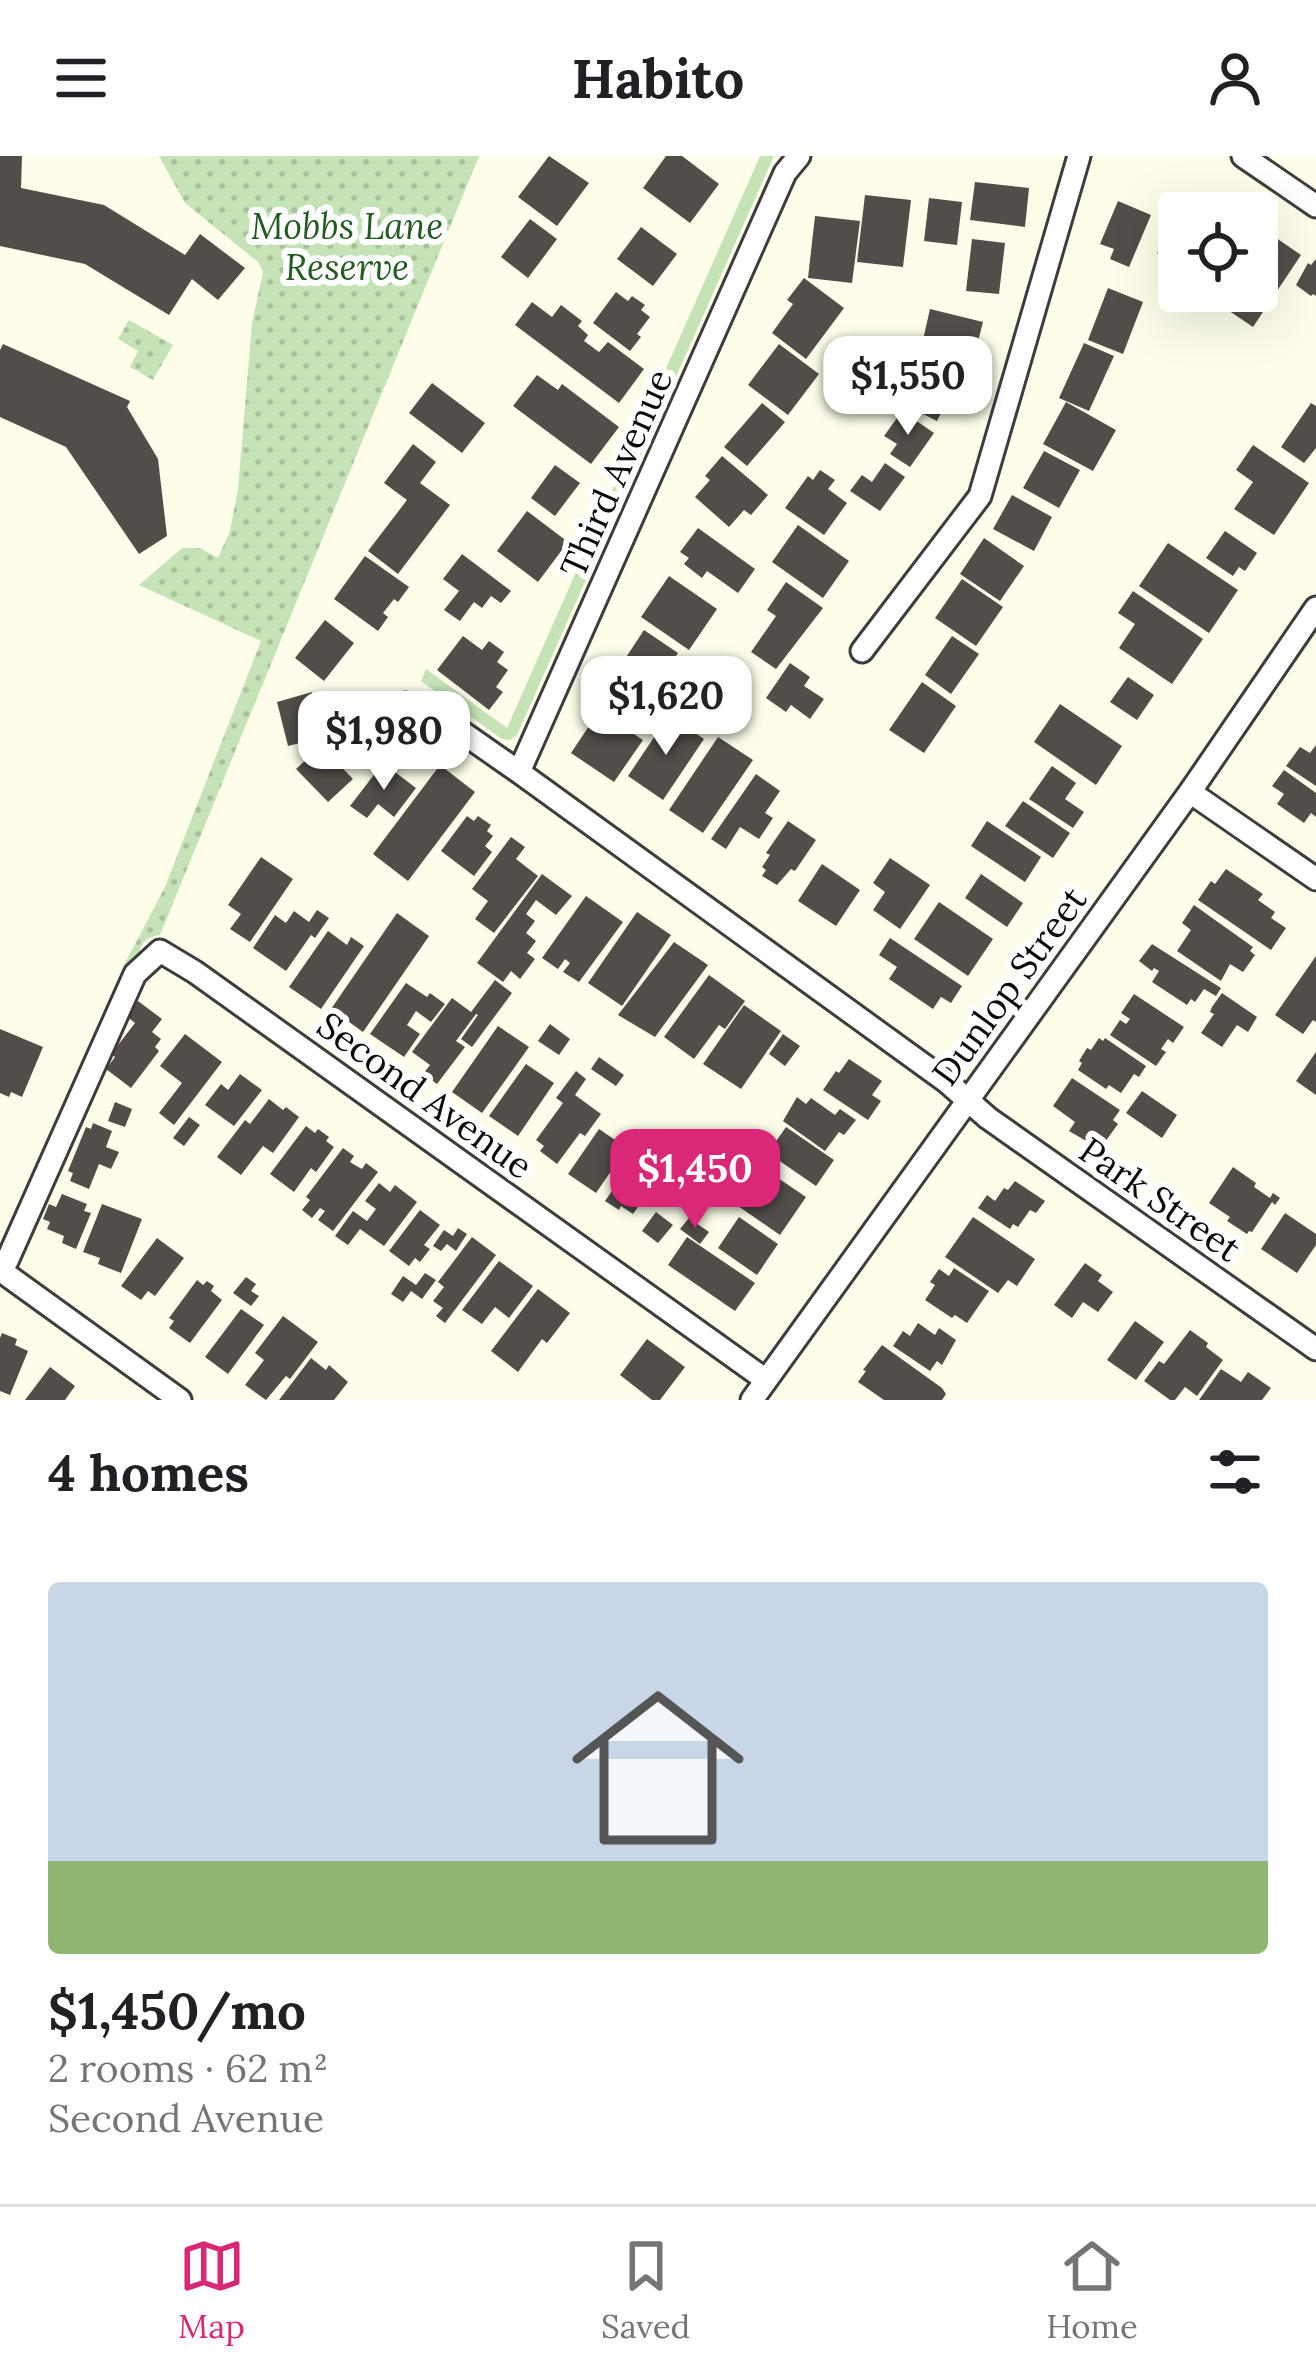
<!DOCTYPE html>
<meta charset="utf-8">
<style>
body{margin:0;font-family:Lora,serif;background:#f6f6f6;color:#202124;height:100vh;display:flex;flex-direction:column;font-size:45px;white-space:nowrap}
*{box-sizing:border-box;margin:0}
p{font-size:39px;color:#757577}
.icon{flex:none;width:66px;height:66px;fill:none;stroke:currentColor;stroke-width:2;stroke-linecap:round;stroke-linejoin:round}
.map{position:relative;height:1244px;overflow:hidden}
.side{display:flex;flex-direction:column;background:#fff;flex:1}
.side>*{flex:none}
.fabs{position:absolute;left:1158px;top:36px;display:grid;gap:24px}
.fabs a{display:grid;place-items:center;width:120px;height:120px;border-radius:12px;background:#fff;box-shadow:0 12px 48px #0002;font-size:60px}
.price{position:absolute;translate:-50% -102px;padding:0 27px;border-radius:24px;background:#fff;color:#222;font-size:39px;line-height:78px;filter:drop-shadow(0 3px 6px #0008)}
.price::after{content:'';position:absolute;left:50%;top:72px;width:36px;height:27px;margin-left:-18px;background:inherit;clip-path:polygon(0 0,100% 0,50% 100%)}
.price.on{background:#db2777;color:#fff}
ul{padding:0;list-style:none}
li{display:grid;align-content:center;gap:24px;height:636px;padding:0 48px}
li+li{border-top:3px solid #e0e0e0}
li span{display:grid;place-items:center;height:372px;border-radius:12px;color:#555}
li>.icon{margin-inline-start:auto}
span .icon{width:216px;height:216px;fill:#fffc;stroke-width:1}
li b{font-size:51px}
h2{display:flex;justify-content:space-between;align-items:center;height:144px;padding:0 48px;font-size:51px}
header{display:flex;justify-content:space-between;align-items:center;height:156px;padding:0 48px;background:#fff;font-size:54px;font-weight:700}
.tabs{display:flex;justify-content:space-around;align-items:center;height:168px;border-top:3px solid #e0e0e0;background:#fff;font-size:33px;color:#757577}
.tabs a{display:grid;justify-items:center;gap:6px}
.tabs .on{color:#db2777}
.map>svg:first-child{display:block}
.grass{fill:#c6e3b8}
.park{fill:url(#park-dots)}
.building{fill:#524d48}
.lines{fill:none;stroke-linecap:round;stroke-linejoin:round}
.minor-casing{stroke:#3d3d3d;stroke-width:27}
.minor{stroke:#fff;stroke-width:21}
.labels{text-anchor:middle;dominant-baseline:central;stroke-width:12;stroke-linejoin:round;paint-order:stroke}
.park-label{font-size:36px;font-style:italic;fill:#245a23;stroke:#fff}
.street-label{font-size:36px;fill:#0a0a0a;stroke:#fff}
</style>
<header><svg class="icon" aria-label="menu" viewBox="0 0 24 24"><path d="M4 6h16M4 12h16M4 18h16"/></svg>Habito<svg class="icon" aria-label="person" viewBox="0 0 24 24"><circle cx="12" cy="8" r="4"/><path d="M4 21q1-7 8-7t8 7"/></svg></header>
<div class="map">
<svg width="1316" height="1244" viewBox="0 0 1316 1244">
<defs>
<pattern id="park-dots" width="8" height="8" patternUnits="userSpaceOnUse" patternTransform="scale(3)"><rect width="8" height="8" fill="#c6e3b8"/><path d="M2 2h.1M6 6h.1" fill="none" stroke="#a9c19d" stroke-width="1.8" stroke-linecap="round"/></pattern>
</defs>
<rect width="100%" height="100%" fill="#fdfdea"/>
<path class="grass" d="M760 0H774L517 579 510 584 502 583 421 525 426 513 507 572Z"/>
<path class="park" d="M159 0H479L160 779C149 780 141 786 139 797L142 803 123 811 165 731 261 485 139 429 182 392H200L218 402 230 375 238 333 252 168 263 116 258 106 185 47Z
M129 164 173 189 153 224 130 211 138 195 118 183Z"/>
<path class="building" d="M0 0H22L21 32 104 49 185 99 200 78 245 112 218 144 192 123 169 159 85 108 0 90Z
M549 0 589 27 557 70 518 41Z
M666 0H682L719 28 690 67 643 32Z
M975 26 1029 32 1025 71 970 64Z
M1176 38 1190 47 1196 39 1224 57H1179V111L1157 97 1177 67 1163 57Z
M865 39 911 44 903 111 857 106Z
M929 42 962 46 957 89 924 85Z
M1118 45 1151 59 1129 111 1110 103 1114 93 1100 88Z
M815 60 860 65 852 127 808 122Z
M530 63 557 83 528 122 501 101Z
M1257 69 1301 99 1253 171 1204 138 1206 135H1257Z
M641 71 677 98 653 130 617 103Z
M972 83 1005 87 999 138 966 135Z
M1316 103V140L1313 138 1311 140 1296 129 1308 107 1311 109Z
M804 122 844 152 806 203 772 177 793 148 787 144Z
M1108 132 1143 146 1123 198 1088 184Z
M616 136 628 145 632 140 645 149 641 154 650 161 637 178 641 181 630 195 593 167Z
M532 146 552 161 561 149 582 165 578 170 588 179 584 185 599 196 608 186 644 213 619 247 515 169Z
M930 153 983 166 972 209 920 197Z
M1084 187 1114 200 1089 255 1059 242Z
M3 188 130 245 127 251 158 303 167 380 139 398 66 291 0 261V194Z
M779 188 819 218 788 259 748 229Z
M924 202 952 216 940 242 947 245 937 265 901 247 906 238 898 235 911 209 918 212Z
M537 219 558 234 562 228 619 271 591 308 513 250Z
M432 227 485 267 462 297 409 257Z
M1066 246 1116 274 1093 315 1043 288Z
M762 247 785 266 747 310 724 291Z
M1311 247 1316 250V292L1304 307 1281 291Z
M902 255 934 277 910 311 890 298 897 288 884 280Z
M413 288 436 306 420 327 450 349 398 418 368 395 407 344 384 327Z
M1253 289 1309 327 1274 379 1234 353 1253 326 1236 314Z
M1044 295 1080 314 1059 352 1023 332Z
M722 300 768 339 751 359 744 354 729 371 695 341 710 324 705 320Z
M885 307 905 321 880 355 850 335 862 319 872 326Z
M555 309 580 327 555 360 531 342Z
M820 314 835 324 828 333 847 347 824 379 785 352 808 320 813 324Z
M1012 339 1052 361 1034 395 993 373Z
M527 355 568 386 538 426 497 395Z
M798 369 849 405 823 442 772 406Z
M698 372 755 413 738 437 707 415 702 422 684 408 689 402 680 396Z
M1225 375 1257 397 1245 415 1239 411 1233 420 1206 402Z
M984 382 1024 410 1000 445 960 418Z
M1168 387 1238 434 1209 477 1139 430Z
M462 398 511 435 501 447 491 440 482 452 474 446 460 465 444 454 459 435 443 423Z
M365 400 409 431 398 446 394 443 383 457 388 461 378 475 334 443Z
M669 420 717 453 689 494 641 461Z
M962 423 1003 451 976 490 935 462Z
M786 426 823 452 776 513 751 496 776 460 767 454Z
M1133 435 1203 483 1172 528 1119 492 1135 468 1118 457Z
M325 464 354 487 324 525 295 502Z
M644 474 678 497 646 543 613 521Z
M463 480 482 494 489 485 504 496 497 506 508 514 496 531 503 536 489 554 437 514Z
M952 480 979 498 951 538 925 519Z
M790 507 810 521 804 530 824 543 810 563 791 549 786 556 766 542Z
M1128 521 1154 539 1137 564 1110 546Z
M922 526 956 550 924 597 889 574Z
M312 536 324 581 288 590 277 546Z
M1060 548 1122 590 1096 629 1034 586Z
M599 555 643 584 614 626 571 597Z
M669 559 704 583 663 644 628 620Z
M718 581 753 604 703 677 669 654Z
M1316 589V630L1286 610 1300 591 1310 597Z
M321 590 353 623 328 646 296 613Z
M383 607 416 632 394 661 378 648 367 662 350 650Z
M440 609 475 636 408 725 373 698Z
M1052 610 1076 627 1065 643 1084 656 1073 672 1029 643Z
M1284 614 1316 637V661L1311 657 1304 667 1277 648 1284 638 1272 630Z
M756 618 780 635 765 657 773 662 759 683 740 671 726 693 711 683Z
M1023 645 1070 677 1053 702 1005 670Z
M467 660 474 665 478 660 491 669 487 675 493 680 485 690 492 696 474 720 441 695Z
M788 665 816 684 795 715 791 713 777 729 762 720 766 714 762 711 770 699 766 697Z
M987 665 1041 701 1025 726 971 690Z
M511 681 525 691 516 703 538 720 494 777 475 763 488 745 472 733Z
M261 701 293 723 250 786 230 773 241 758 228 749Z
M890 702 930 729 900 773 873 754 885 736 873 727Z
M822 708 860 734 836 770 798 745Z
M1226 713 1263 738 1258 744 1275 756 1271 762 1286 772 1271 794 1198 744 1211 725 1215 728Z
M542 718 572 740 556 759 536 744 526 758 535 765 526 777 536 785 527 797 535 803 520 823 511 815 503 826 477 807Z
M981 718 1023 747 1007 771 965 742Z
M586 740 623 766 579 826 563 816 570 807 565 803 558 813 542 802Z
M939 746 993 783 968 820 914 783Z
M1194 749 1253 791 1250 795 1255 799 1243 816 1230 808 1221 825 1177 795 1191 774 1182 767Z
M317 754 329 762 315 782 311 779 286 815 253 792 275 759 286 767 294 755 309 766Z
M637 756 671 779 622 850 588 827Z
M397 757 429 780 363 876 331 853Z
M328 775 347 789 351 781 364 790 321 853 289 831Z
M890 782 962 830 951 847 941 841 933 853 889 823 897 811 879 799Z
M674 786 708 809 655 881 618 859Z
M1152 788 1221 832 1216 840 1204 833 1195 846 1191 843 1187 849 1152 826 1159 815 1154 812 1152 815 1139 805Z
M1316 800V866L1313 864 1303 878 1275 859Z
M709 819 745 845 725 873 719 869 694 903 664 881Z
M495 824 512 837 472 891 461 883 478 859 476 858 456 885 465 891 437 928 423 918 430 909 412 896 452 842 471 856Z
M406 827 427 841 430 837 445 848 431 866 416 855 407 869 420 878 404 901 370 878Z
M1222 837 1257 861 1248 876 1237 869 1222 891 1201 877 1214 858 1210 856 1212 851Z
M1134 838 1184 871 1173 887 1168 883 1161 893 1166 896 1156 910 1110 879 1120 864 1126 868 1130 863 1121 857Z
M138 845 162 863 152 876 161 883 155 891 159 895 131 932 106 913 115 901 111 898 135 867 126 860Z
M744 849 781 875 741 933 703 908Z
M550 868 570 883 559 899 538 885Z
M498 870 529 891 482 957 452 936Z
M0 873 43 891 22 941 11 936 9 941 0 937Z
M185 878 222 906 174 969 159 957 182 927 160 910Z
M783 878 800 890 785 910 769 898Z
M1099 882 1103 885 1105 882 1146 910 1139 921 1134 918 1121 937 1109 929 1106 933 1078 914 1082 907 1079 905 1087 892 1091 894Z
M1316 896V939L1296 925Z
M599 901 624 919 616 930 591 913Z
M849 903 882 925 872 939 881 945 868 964 823 934 836 915 839 917Z
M526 908 554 927 518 980 489 960Z
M576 915 586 923 575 939 601 958 585 980 580 977 557 1008 540 995 544 990 536 984 563 947 556 942Z
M240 918 262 934 234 970 205 949 221 928 228 934Z
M1072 922 1120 954 1113 964 1118 968 1100 993 1069 975 1075 966 1053 950Z
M1142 935 1177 959 1162 982 1126 957Z
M797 941 806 948 811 942 835 959 840 953 856 964 844 979 839 976 825 995 783 965Z
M269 943 283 954 286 951 299 961 273 997 263 990 241 1019 217 1001 245 964 250 968Z
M115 946 132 953 125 971 108 965Z
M189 961 200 969 184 990 173 982Z
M93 967 112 975 106 991 119 996 111 1013 99 1008 89 1033 70 1025 73 1017 68 1015 86 971 91 973Z
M306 970 315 977 318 973 329 981 326 985 334 991 316 1016 311 1012 294 1036 270 1018Z
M786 971 834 1004 816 1030 768 997Z
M599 973 627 992 596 1037 568 1018Z
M343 992 354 1000 350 1006 353 1008 362 1013 366 1007 378 1016 333 1075 318 1064 325 1055 320 1052 312 1062 302 1054 310 1044 306 1041Z
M639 996 664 1013 633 1058 621 1050 619 1054 605 1045Z
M750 1003 806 1041 780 1079 725 1041Z
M1233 1011 1256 1027 1254 1031 1270 1042 1273 1037 1280 1042 1275 1049 1272 1046 1252 1076 1249 1075 1247 1078 1227 1065 1230 1061 1209 1047Z
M1015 1025 1045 1045 1036 1057 1030 1054 1018 1071 1013 1068 1010 1073 978 1052 987 1039 995 1045 1004 1032 1008 1034Z
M379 1027 390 1036 395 1029 417 1046 384 1090 360 1073 348 1089 335 1080 353 1055 367 1065 376 1053 365 1045Z
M62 1038 87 1048 84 1055 91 1057 76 1093 62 1087 64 1080 47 1073 50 1066 43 1063 49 1048 56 1051Z
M102 1048 142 1063 121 1117 98 1108 100 1102 83 1096Z
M420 1054 440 1069 424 1089 430 1093 420 1106 415 1102 409 1110 389 1095Z
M656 1056 673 1069 658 1087 642 1075Z
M1285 1057 1316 1078V1089L1297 1117 1261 1093Z
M739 1061 778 1088 757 1119 718 1092Z
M973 1061 1035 1103 1017 1130 1008 1124 998 1137 945 1101Z
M689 1062 709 1076 700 1088 680 1073Z
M458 1072 467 1078 456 1095 447 1088 441 1095 433 1090 444 1074 453 1080Z
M472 1081 496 1099 445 1167 436 1160 443 1152 433 1145 444 1131 438 1126Z
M687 1081 755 1127 735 1155 668 1109Z
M157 1082 184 1102 155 1140 148 1135 141 1144 121 1130Z
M499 1105 533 1130 509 1162 495 1151 482 1168 462 1154Z
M1085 1107 1102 1119 1098 1125 1113 1136 1098 1156 1083 1146 1072 1162 1054 1149Z
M954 1112 989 1135 967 1167 955 1159 952 1162 925 1144 935 1129 930 1126 939 1113 949 1120Z
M425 1117 436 1124 422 1143 411 1135 403 1146 391 1138 403 1120 416 1129Z
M246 1121 256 1128 251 1135 259 1140 251 1150 233 1137Z
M197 1124 203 1129 207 1125 214 1130 211 1135 222 1144 190 1187 169 1172 174 1165 169 1162Z
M538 1133 570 1157 547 1187 542 1183 518 1216 491 1195Z
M241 1153 264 1169 228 1218 205 1201Z
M283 1160 318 1186 290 1223 286 1220 266 1244 245 1229 264 1204 255 1197Z
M1135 1165 1164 1186 1136 1224 1107 1204Z
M918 1167 935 1179 939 1172 956 1184 942 1209 937 1205 930 1215 893 1190 903 1175 910 1180Z
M1190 1174 1208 1187 1206 1191 1223 1204 1197 1240 1185 1231 1175 1244H1170L1144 1225 1159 1205 1164 1208Z
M2 1177 17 1183 15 1189 28 1195 10 1239 0 1235V1182Z
M647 1183 685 1211 660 1244H652L620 1219Z
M882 1189 942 1232 946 1238 942 1244H884L858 1226 866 1215 863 1214Z
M311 1202 326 1214 329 1209 348 1226 334 1244H279Z
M50 1211 75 1230 65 1244H25Z
M1221 1213 1241 1226 1248 1216 1271 1232 1262 1244H1199Z"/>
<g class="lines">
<g class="minor-casing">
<path id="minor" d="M1243 0 1316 50
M862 495 980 340 1079 0
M405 548 426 551 519 616 947 926 988 962 1316 1193
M519 616 785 17 799 0
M1190 636 1316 723
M0 1112 7 1105 135 818 160 795 195 816 766 1224
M0 1114 180 1244
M752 1244 1190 636 1316 452"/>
</g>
<use href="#minor" class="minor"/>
</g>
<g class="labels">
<g class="park-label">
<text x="347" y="70">Mobbs Lane<tspan x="347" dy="41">Reserve</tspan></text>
</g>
<g class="street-label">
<text transform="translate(616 317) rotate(-66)">Third Avenue</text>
<text transform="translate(1009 830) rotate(-54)">Dunlop Street</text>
<text transform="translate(425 939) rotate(36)">Second Avenue</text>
<text transform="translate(1160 1043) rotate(35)">Park Street</text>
</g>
</g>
</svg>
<div class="fabs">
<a><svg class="icon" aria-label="locate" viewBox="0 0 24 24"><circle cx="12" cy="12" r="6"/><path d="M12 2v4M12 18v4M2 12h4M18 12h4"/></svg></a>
</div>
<b class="price" style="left:908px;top:282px">$1,550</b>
<b class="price" style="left:666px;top:602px">$1,620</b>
<b class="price" style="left:384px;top:637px">$1,980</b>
<b class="price on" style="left:695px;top:1075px">$1,450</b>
</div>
<section class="side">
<h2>4 homes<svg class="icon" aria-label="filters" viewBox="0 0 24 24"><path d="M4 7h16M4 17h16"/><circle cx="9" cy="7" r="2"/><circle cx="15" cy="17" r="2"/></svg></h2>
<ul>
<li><span style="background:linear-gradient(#c9d6e8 75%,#8fb573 0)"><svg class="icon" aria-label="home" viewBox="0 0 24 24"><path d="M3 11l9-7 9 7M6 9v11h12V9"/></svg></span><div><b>$1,450/mo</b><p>2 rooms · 62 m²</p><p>Second Avenue</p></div></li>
</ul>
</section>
<nav class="tabs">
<a class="on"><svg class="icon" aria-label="map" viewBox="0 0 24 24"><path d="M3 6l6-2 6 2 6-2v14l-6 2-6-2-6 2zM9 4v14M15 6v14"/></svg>Map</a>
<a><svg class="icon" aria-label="saved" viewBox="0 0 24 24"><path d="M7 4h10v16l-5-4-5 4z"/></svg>Saved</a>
<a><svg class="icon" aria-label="home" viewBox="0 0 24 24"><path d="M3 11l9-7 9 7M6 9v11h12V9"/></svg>Home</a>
</nav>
